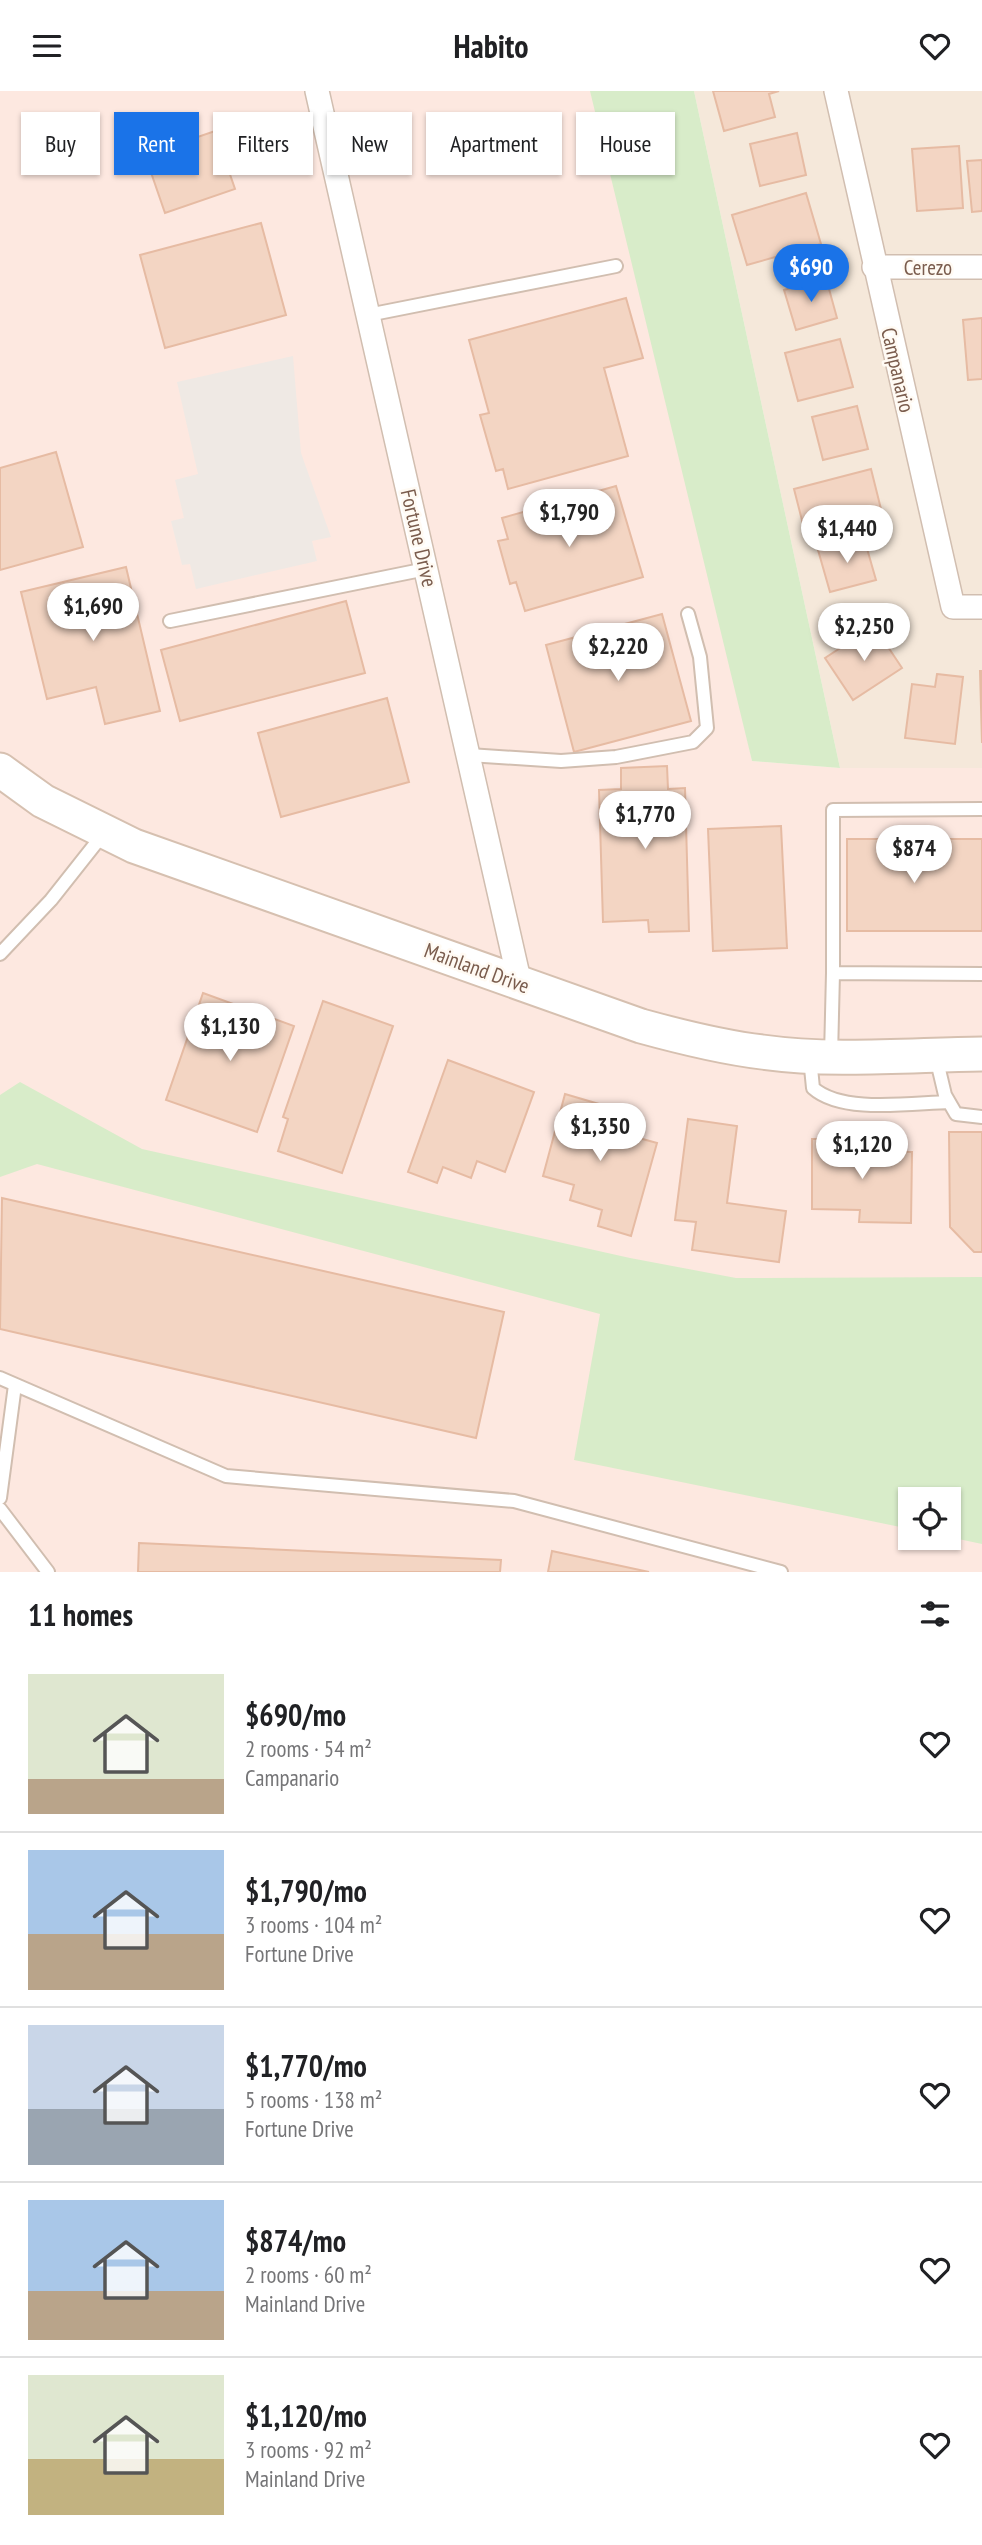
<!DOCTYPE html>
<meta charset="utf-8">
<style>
body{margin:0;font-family:"PT Sans Narrow",sans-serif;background:#f2f2f2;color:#202124;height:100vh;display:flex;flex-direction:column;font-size:26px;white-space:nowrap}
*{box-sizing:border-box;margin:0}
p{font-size:23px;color:#757577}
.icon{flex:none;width:38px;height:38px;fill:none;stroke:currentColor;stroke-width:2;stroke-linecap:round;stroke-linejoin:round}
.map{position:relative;height:1481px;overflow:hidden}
.side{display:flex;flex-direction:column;background:#fff;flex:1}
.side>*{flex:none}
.guide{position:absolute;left:21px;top:21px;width:942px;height:63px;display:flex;gap:14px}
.tools{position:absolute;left:898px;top:1396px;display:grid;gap:14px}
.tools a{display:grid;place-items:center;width:63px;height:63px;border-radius:0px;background:#fff;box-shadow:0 2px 5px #0004;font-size:35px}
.price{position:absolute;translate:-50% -60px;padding:0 16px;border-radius:24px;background:#fff;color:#222;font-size:23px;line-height:46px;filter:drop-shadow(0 2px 4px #0008)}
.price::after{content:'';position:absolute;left:50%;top:42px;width:21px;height:16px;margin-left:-10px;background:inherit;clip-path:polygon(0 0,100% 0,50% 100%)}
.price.on{background:#1a73e8;color:#fff}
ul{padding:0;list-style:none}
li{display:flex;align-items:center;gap:21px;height:175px;padding:0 28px}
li+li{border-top:2px solid #e0e0e0}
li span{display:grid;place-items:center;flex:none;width:196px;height:140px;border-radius:0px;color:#555}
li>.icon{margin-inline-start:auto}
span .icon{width:84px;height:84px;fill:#fffc;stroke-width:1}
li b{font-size:30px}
h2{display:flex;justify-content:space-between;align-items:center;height:84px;padding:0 28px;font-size:30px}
.chip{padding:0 24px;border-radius:0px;background:#fff;box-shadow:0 2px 5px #0004;font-size:24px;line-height:63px}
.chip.on{background:#1a73e8;color:#fff}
header{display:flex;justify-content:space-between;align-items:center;height:91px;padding:0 28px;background:#fff;font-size:32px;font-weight:700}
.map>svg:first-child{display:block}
.residential{fill:#f5e8da}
.commercial{fill:#fde8e0;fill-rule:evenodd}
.industrial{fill:#efe9e4}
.green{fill:#d8ecc9}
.building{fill:#f3d5c3;stroke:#e6bba3;stroke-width:2}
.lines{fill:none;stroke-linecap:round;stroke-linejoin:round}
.lane-casing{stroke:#d1beb0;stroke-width:16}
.street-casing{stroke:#d1beb0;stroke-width:26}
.secondary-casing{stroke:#d6c0b0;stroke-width:37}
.lane{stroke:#fff;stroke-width:12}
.street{stroke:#fff;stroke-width:23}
.secondary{stroke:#fff;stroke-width:33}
.labels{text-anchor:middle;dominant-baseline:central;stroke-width:5;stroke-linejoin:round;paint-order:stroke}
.street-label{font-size:21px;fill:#7a5c4d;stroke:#fffaf3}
</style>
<header><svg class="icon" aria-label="menu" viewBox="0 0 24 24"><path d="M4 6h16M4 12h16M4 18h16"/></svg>Habito<svg class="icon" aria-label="heart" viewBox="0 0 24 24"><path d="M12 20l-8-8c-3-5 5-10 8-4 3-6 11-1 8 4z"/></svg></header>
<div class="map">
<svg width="982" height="1481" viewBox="0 0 982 1481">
<rect width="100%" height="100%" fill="#fdf6ec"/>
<path class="residential" d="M694 0H982V677H840Z"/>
<path class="commercial" d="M0 0H603L752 670 840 677H982V1481H0ZM910 1409H948V1447H910Z"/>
<path class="industrial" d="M293 265 301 362 331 446 312 450 317 470 196 498 190 473 182 474 171 430 184 427 175 389 198 383 177 291Z"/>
<path class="green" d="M590 0H694L840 677 752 670Z
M20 991 142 1058 630 1167 736 1187 982 1186V1453L949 1446 948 1409H910V1438L574 1369 600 1223 37 1073 0 1086V1004Z"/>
<path class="building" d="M713 0H779L769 3 775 26 724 40Z
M215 40 235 98 165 122 145 64Z
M797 42 806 84 760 95 750 53Z
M959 55 963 117 917 120 912 58Z
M982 69V120L972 121 967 70Z
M806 102 821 153 747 174 732 124Z
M261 132 286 224 165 257 140 164Z
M826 187 837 227 796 239 784 199Z
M626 207 643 267 604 277 628 365 508 398 503 378 496 380 480 324 489 322 469 249Z
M982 227V288L968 289 963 229Z
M840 248 853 296 798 310 785 262Z
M857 315 868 358 823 369 812 326Z
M56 361 83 456 0 479V377Z
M871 378 883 426 806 445 794 398Z
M616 395 643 486 525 520 516 491 510 493 498 450 508 448 502 427Z
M864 447 876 489 830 501 818 459Z
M126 476 160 620 105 633 96 596 47 608 21 501Z
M346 510 365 582 180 630 161 559Z
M662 523 691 630 574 661 546 554Z
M874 535 902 577 853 609 825 567Z
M980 580H982V652Z
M937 583 963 586 955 653 905 647 912 593 935 596Z
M387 607 409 691 281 726 258 642Z
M667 675 668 698 685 697 689 840 649 841 648 829 603 831 599 699 621 698V677Z
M781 735 787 857 713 860 708 738Z
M847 748H982V840H847Z
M203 902 294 935 257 1041 166 1009Z
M323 910 393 935 342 1082 278 1060 288 1028 283 1026Z
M448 969 534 1001 505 1081 477 1070 471 1087 443 1076 437 1092 408 1081Z
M565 1003 616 1018 610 1039 657 1052 631 1145 598 1135 602 1119 570 1109 574 1094 543 1085Z
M688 1028 737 1035 727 1112 786 1120 779 1171 692 1159 696 1131 675 1129Z
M949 1041H982V1161H974L950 1136Z
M812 1048H857V1060L912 1061 911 1132 859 1131 860 1119 812 1118Z
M2 1107 504 1221 476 1347 0 1238Z
M139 1452 501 1469 500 1481H138Z
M552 1460 649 1481H548Z"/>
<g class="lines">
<g class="lane-casing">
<path id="lane" d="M368 224 616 175
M170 530 426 478
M469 664 561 670 616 666 693 651 707 637 700 566 688 523
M0 863 51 809 104 742
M833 882V719L982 718
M831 965 833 882 982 883
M936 966 945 1004 956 1023 982 1026
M810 967 813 997C842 1023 911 1012 949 1011
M0 1287 226 1385 514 1410 781 1481
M0 1407 15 1294
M0 1418 48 1481"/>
</g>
<g class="street-casing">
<path id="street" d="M317 0 520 893
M836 0 953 516H982
M874 176H982"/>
</g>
<g class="secondary-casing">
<path id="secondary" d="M0 679 43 710 134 755 641 935C681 946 720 956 762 961 834 971 909 964 982 963"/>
</g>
<use href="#lane" class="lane"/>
<use href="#street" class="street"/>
<use href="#secondary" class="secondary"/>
</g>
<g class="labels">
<g class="street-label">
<text x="928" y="176">Cerezo</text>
<text transform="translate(898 279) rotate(77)">Campanario</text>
<text transform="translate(419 447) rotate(77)">Fortune Drive</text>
<text transform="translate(477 877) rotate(20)">Mainland Drive</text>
</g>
</g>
</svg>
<div class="tools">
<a><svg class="icon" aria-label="locate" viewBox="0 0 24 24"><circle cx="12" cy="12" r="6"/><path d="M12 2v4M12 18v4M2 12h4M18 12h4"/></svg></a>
</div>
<b class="price on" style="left:811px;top:213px">$690</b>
<b class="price" style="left:569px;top:458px">$1,790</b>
<b class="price" style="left:847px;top:474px">$1,440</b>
<b class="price" style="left:93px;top:552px">$1,690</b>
<b class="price" style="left:864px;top:572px">$2,250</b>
<b class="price" style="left:618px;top:592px">$2,220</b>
<b class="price" style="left:645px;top:760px">$1,770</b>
<b class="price" style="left:914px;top:794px">$874</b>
<b class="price" style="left:230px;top:972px">$1,130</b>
<b class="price" style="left:600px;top:1072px">$1,350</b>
<b class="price" style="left:862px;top:1090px">$1,120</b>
<div class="guide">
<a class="chip">Buy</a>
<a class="chip on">Rent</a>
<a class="chip">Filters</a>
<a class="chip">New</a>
<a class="chip">Apartment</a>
<a class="chip">House</a>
</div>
</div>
<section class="side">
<h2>11 homes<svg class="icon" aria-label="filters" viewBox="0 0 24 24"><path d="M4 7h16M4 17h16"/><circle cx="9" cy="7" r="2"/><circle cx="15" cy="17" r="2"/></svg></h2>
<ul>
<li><span style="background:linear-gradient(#dfe7d0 75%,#b9a48a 0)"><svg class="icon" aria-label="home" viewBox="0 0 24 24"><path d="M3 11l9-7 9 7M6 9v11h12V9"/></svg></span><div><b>$690/mo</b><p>2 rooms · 54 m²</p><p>Campanario</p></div><svg class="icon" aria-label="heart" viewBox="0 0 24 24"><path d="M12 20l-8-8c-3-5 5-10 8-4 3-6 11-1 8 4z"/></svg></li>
<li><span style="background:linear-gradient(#a9c7e8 60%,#b9a48a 0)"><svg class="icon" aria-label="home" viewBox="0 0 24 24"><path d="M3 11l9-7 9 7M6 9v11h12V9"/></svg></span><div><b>$1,790/mo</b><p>3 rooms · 104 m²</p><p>Fortune Drive</p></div><svg class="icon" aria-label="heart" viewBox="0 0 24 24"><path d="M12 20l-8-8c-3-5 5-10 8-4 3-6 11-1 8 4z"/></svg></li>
<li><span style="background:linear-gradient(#c9d6e8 60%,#9aa5b1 0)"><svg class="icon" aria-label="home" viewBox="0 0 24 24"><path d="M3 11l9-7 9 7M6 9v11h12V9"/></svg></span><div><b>$1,770/mo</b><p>5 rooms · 138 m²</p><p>Fortune Drive</p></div><svg class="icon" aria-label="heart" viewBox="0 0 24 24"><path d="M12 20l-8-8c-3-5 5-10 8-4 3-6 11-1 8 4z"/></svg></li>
<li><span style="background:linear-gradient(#a9c7e8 65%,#b9a48a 0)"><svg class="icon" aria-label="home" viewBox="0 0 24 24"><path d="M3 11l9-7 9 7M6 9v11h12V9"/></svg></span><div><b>$874/mo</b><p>2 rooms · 60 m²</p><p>Mainland Drive</p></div><svg class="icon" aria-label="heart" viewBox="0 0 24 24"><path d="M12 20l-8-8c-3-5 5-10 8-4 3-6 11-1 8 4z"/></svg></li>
<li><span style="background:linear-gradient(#dfe7d0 60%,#c2b280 0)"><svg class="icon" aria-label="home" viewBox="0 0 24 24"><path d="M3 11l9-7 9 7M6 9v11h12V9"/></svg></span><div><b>$1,120/mo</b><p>3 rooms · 92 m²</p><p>Mainland Drive</p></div><svg class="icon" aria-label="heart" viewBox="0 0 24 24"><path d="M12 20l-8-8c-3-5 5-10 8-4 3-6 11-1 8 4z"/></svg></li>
</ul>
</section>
